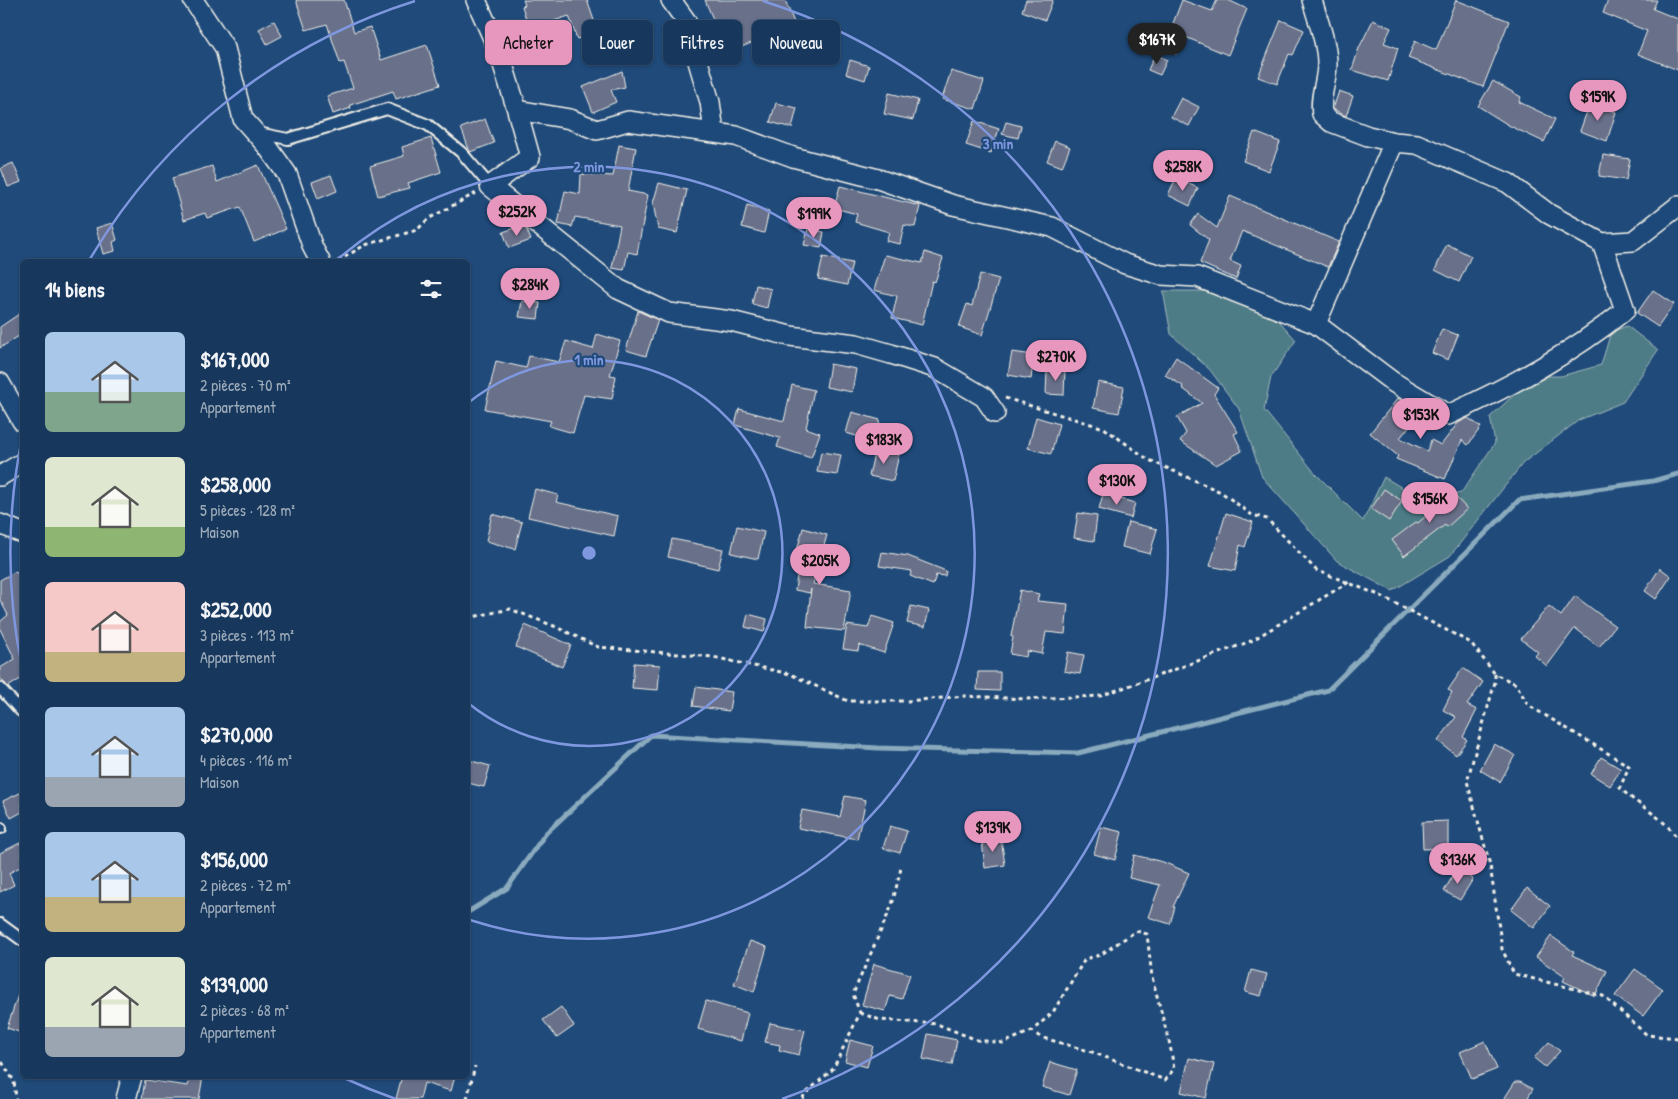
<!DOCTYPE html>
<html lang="fr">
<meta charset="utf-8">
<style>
body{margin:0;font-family:"Patrick Hand",sans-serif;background:#203f62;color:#f1f3f6;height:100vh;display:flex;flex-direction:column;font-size:19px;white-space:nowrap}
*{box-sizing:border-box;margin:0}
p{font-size:16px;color:#9eacbb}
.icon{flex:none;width:28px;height:28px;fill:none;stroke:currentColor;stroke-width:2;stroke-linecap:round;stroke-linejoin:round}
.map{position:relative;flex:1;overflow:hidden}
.panel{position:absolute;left:20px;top:259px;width:450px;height:820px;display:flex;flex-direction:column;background:#17385c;border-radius:8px;box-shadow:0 1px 4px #0004,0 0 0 1px #365272}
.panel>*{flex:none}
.banner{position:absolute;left:485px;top:20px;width:475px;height:45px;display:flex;gap:10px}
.price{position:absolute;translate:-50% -42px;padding:0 11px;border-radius:18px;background:#e797bd;color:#111;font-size:16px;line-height:32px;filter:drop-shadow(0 1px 2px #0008)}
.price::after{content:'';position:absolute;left:50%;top:30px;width:15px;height:11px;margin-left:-8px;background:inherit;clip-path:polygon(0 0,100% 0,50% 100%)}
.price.active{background:#222;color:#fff}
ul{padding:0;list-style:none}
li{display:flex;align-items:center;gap:15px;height:125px;padding:0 25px}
li span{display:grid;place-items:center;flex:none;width:140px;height:100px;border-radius:8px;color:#555}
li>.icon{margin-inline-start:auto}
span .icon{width:60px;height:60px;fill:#fffc;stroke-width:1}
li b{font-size:21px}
h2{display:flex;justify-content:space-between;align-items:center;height:60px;padding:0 25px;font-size:21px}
.pill{padding:0 18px;border-radius:8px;background:#17385c;box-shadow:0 1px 4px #0004,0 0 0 1px #365272;font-size:18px;line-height:45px}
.pill.active{background:#e797bd;color:#111}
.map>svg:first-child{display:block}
.green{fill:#4d7c87;stroke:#a0b6b8}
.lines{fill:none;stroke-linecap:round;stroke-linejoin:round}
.stream{stroke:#8aaabd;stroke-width:5}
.building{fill:#676f8a;stroke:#f4f1e8}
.service-casing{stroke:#f4f1e8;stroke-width:14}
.minor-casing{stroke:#f4f1e8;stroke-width:22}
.path{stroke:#f4f1e8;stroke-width:3;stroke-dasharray:4 4;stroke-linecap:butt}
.service{stroke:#1f4a7a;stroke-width:10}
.minor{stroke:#1f4a7a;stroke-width:19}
.ring{fill:none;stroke:#7e97df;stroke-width:2.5}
.centre{fill:#7e97df;stroke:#1f4a7a;stroke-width:2.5}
.ring-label{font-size:15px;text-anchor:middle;font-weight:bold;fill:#7e97df;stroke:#1f4a7a;stroke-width:4.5;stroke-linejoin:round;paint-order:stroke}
</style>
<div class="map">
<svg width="1678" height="1099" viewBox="0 0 1678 1099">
<rect width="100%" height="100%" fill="#1f4a7a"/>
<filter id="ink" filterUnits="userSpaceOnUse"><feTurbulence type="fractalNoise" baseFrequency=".02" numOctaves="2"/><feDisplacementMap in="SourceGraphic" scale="10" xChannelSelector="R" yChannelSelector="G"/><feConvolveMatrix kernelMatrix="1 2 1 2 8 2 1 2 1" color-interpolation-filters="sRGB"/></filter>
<g filter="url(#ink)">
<path class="green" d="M1163 291H1215L1274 315 1296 340 1271 377 1264 410 1315 473 1363 521 1384 477 1424 501 1461 493 1495 443 1490 417 1534 376H1561L1601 365 1611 332 1627 326 1658 350 1623 402 1579 420 1523 463 1450 556 1392 591 1337 561 1262 477 1239 409 1210 370 1171 334Z"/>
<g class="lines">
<path class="stream" d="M468 912 507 888 546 833 651 735 878 748 1078 753 1328 690 1519 500 1653 481 1678 474"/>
</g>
<path class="building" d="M296 0H344L354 32 370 27 381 60 427 45 440 85 396 99 393 91 350 105 351 108 333 114 327 96 353 88 344 62 340 63 327 24 306 30Z
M523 0H587L598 32 577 39 569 16 529 29 522 6 525 5Z
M705 0H785L795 25 727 53Z
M1026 0H1053L1045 20 1022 11Z
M1182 0 1212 11 1217 0H1228L1247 9 1228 55 1183 36 1176 54 1163 49Z
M1456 0 1509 21 1483 87 1408 58 1415 41 1436 50Z
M1608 0H1657L1653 9 1678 19V70L1638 54 1647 31 1603 13Z
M1281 20 1304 30 1293 55 1289 54 1277 84 1258 77Z
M1373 20 1391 28 1384 43 1398 48 1388 81 1352 70 1359 48Z
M274 21 282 36 267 44 259 29Z
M1155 54 1167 60 1160 75 1148 70Z
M850 60 869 66 865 80 846 74Z
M622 71 625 87 611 90 616 102 593 112 583 87Z
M951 71 984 81 975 109 942 99Z
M1493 81 1521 97 1519 102 1555 119 1544 142 1510 126 1478 106Z
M1339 91 1353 96 1346 116 1333 109Z
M889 93 918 100 913 120 884 114Z
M1181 98 1199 107 1189 126 1171 117Z
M776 103 797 108 792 128 770 122Z
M1590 103 1616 112 1607 141 1580 131Z
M485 119 494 143 470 152 461 128Z
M974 121 999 129 991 153 966 145Z
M1006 122 1021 126 1018 138 1002 134Z
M1254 132 1280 142 1269 171 1243 161Z
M431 138 441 172 408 183 410 188 378 196 370 166 404 156 402 147Z
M1055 141 1070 147 1062 167 1047 161Z
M619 145 636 148 628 191 648 195 637 254 628 252 624 270 612 268 620 225 575 217 572 227 558 224 565 191 580 194 581 174 613 176Z
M1603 155 1630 159 1626 180 1599 176Z
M13 163 21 182 8 187 1 168Z
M258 165 286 229 254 242 240 207 207 218 205 213 184 220 172 178 212 166 217 182Z
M331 175 337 191 318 199 312 182Z
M1176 178 1198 188 1190 206 1168 195Z
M659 183 687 190 677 233 658 229 653 203Z
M840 186 920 206 915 227 904 225 900 244 886 241 889 232 855 222 857 214 834 208Z
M1230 196 1339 242 1328 267 1242 231 1230 261 1241 266 1236 279 1200 263 1209 240 1190 225 1198 214 1217 228Z
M747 205 769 211 764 233 742 227Z
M112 223 117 240 113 242 115 251 103 254 96 228Z
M521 226 527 230 531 240 509 248 503 232Z
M808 229 824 232 821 248 804 245Z
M1447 244 1471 256 1459 282 1435 270Z
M925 252 943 258 935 282 932 281 922 325 892 318 897 296 874 290 885 255 922 263Z
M823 257 852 263 847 285 818 279Z
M980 274 999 279 982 335 959 327 967 304 972 306Z
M756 285 771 289 767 308 752 304Z
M1653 290 1674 304 1658 327 1637 313Z
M522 301 540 303 538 319 519 317Z
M638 311 658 320 646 356 626 350Z
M22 312V334L0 348V327Z
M1442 329 1458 335 1448 360 1432 353Z
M597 334 620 341 610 375 616 376 612 399 584 395 573 433 549 426 551 421 485 409 496 361 526 368 529 356 559 362 566 341 593 349Z
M1012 352 1034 355 1031 379 1008 375Z
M1176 357 1218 388 1214 394 1238 432 1234 434 1242 451 1216 465 1180 441 1186 433 1177 417 1202 403 1182 388 1183 386 1165 375Z
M830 364 856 369 852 392 826 387Z
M1047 370H1065L1064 395 1046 394Z
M1098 382 1124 387 1119 413 1093 408Z
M792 385 814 390 806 428 820 433 811 458 777 447 780 438 735 425 739 409 784 421Z
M1398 398 1420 413 1400 438 1427 451 1431 440 1441 445 1458 423 1468 418 1481 427 1468 445 1462 440 1445 479 1396 459 1398 456 1370 433Z
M852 412 880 420 874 441 846 433Z
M1036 417 1059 424 1051 454 1028 448Z
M875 449 899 454 893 481 869 476Z
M821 452 841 455 837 475 817 472Z
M535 489 558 495 556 502 618 516 614 536 528 517Z
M1384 489 1402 501 1389 521 1371 509Z
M1452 493 1467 509 1447 527 1445 525 1404 556 1392 540 1416 522 1418 523Z
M1103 494 1135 503 1131 518 1099 509Z
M1078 513 1097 516 1094 541 1074 538Z
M1226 513 1253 522 1245 547 1240 545 1235 571 1210 566Z
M492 514 522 522 515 549 486 541Z
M1128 522 1157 529 1150 554 1122 547Z
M737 526 764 532 758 559 731 553Z
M803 528 827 535 813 584 851 590 844 631 807 627 811 589 810 593 795 590 799 563 794 562Z
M672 539 723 549 718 569 668 557Z
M882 552 908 556 946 571 945 576 936 575 933 585 910 576 912 571 879 566Z
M1660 568 1671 576 1656 599 1645 591Z
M16 571 22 582V678L8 687 0 678V668L15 659 0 629V622L8 615 0 600V580Z
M1020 590 1039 594 1037 601 1068 604 1065 634 1046 632 1042 654 1027 651 1026 657 1010 654 1013 637 1011 636Z
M1575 596 1615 626 1599 647 1575 628 1547 666 1535 656 1538 652 1521 639 1549 606 1561 616Z
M911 606 929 610 925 627 907 623Z
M748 614 767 619 764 632 745 627Z
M872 616 894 623 884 653 859 645 858 651 843 649 847 625 868 628Z
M525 625 571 645 562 667 516 647Z
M1068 652 1084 655 1080 674 1064 671Z
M634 663 660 665 658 690 632 688Z
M1463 668 1483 682 1467 705 1477 710 1463 737 1467 740 1456 755 1438 741 1456 717 1443 710 1452 692 1448 690Z
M978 672H1000V691L977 690Z
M696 687 732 692 729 711 693 706Z
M1494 744 1515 755 1500 782 1480 770Z
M1601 757 1621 769 1610 786 1591 774Z
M468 760 490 766 484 787 468 783Z
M22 792V812L11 818 3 801Z
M845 796 866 800 857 839 798 828 802 810 840 817Z
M1448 821V848L1423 849 1422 822Z
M890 826 907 831 900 853 883 848Z
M1101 827 1122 832 1115 860 1094 854Z
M1001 838 1005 865 985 868 982 841Z
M22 842V866L9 873 14 885 0 892V853Z
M1134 855 1163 862 1189 873 1173 907H1175L1170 924 1148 917 1160 885 1129 878Z
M1457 869 1473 879 1460 900 1444 891Z
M1527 888 1550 906 1534 928 1511 910Z
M1551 936 1574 952 1572 955 1607 971 1595 996 1563 981 1565 977 1536 957Z
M750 941 767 947 754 992 734 984Z
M874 964 910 974 902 999 890 996 885 1011 862 1005Z
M1635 969 1663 989 1643 1016 1615 996Z
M1251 970 1267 974 1261 996 1245 992Z
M20 989H22V1033L7 1028Z
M706 1001 748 1013 741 1041 698 1029Z
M561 1007 574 1026 557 1038 543 1020Z
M770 1023 805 1030 799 1055 779 1050 780 1045 765 1042Z
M928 1034 957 1040 952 1065 923 1059Z
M850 1040 873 1046 867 1067 845 1061Z
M1485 1041 1497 1069 1472 1079 1460 1052Z
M1549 1042 1560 1051 1545 1067 1534 1058Z
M1189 1058 1214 1064 1206 1098 1181 1092Z
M1050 1062 1077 1070 1069 1095 1042 1087Z
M190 1076H203L199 1099H142L145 1080 188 1086Z
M402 1076H455L451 1091 424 1083 420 1099H396Z
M1515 1082H1520L1533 1089 1527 1099H1504Z"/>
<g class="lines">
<g class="service-casing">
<path id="service" d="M258 133 288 139 387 109 428 125 462 153 490 186
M0 688 21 711
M0 828H1
M0 924 22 940"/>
</g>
<g class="minor-casing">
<path id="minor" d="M193 0 225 48 243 119 267 146 287 174 313 248 320 261
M476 0 499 52 517 110 570 119 597 130 628 121 736 136 793 157 878 179 953 205 1052 227 1125 264 1161 275 1197 277 1316 324 1393 382 1448 415C1511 386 1571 354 1625 310L1602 243
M671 0 686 21 710 102 714 132
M1312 0C1318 21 1327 43 1327 64 1327 82 1319 96 1322 114L1331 122 1368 136 1394 142 1417 144 1508 183 1549 214 1602 243 1633 241 1678 206
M517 110 530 157 490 186 618 289 669 313 731 321 790 336 856 344 891 354 935 368 984 397 995 413
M1316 324 1394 142
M0 383 22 421
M0 476 22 463
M0 524 22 533
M126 1099 132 1076"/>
</g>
<path class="path" d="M338 261 365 245 417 230 428 219 476 193
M1005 398 1104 428 1149 460 1221 492 1252 515 1267 519 1316 570 1379 595 1471 643 1495 674 1516 684 1528 705 1629 766 1620 788C1638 806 1666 818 1678 840
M468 618 510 609 554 626 598 647 713 657 790 674 848 701H907L965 696 1026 699 1100 696 1160 675 1251 641 1349 582
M1495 674V682L1467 781 1490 865 1502 949 1514 974 1603 996 1647 1035 1678 1038
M860 1013 880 1020 937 1024 977 1040 1003 1043 1032 1031 1053 1012 1085 959 1100 955 1136 931 1147 934 1152 977 1170 1045 1174 1069 1165 1080 1092 1052 1040 1037 1032 1031
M2 1062 14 1081 16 1099
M467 1099 475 1066
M803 1099 804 1095 833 1069 860 1013 853 994 892 905 901 868"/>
<use href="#service" class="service"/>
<use href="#minor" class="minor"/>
</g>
</g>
<g class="ring">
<path d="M468 403A193 193 0 1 1 468 703"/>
<path d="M338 259A386 386 0 1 1 470 920"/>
<path d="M396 1099A579 579 0 0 1 344 1078M22 668A579 579 0 0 1 22 438M90 259A579 579 0 0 1 415 1M763 1A579 579 0 0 1 782 1099"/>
</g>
<circle cx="589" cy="553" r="8" class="centre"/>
<g class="ring-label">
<text x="998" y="149">3 min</text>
<text x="589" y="172">2 min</text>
<text x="589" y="365">1 min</text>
</g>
</svg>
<b class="price active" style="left:1157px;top:65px">$167K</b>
<b class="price" style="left:1598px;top:122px">$159K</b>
<b class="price" style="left:1183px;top:192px">$258K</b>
<b class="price" style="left:517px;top:237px">$252K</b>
<b class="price" style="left:814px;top:239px">$199K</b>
<b class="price" style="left:530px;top:310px">$284K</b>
<b class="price" style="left:1056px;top:382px">$270K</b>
<b class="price" style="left:1421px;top:440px">$153K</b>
<b class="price" style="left:884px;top:465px">$183K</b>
<b class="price" style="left:1117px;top:506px">$130K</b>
<b class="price" style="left:1430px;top:524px">$156K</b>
<b class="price" style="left:820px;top:586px">$205K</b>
<b class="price" style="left:993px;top:853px">$139K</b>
<b class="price" style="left:1458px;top:885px">$136K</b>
<div class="banner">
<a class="pill active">Acheter</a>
<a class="pill">Louer</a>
<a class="pill">Filtres</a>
<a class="pill">Nouveau</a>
</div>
<section class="panel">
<h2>14 biens<svg class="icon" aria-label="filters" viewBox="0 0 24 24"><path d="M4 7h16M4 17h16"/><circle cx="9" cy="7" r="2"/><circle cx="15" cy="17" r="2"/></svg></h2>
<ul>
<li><span style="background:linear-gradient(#a9c7e8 60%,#7fa58c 0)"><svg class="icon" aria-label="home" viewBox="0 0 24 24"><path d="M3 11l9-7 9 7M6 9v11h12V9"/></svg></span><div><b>$167,000</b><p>2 pièces · 70 m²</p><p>Appartement</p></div></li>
<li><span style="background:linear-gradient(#dfe7d0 70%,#8fb573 0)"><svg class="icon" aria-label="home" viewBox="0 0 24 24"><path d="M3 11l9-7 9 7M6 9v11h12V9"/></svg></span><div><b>$258,000</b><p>5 pièces · 128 m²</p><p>Maison</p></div></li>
<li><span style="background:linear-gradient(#f6c9c9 70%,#c2b280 0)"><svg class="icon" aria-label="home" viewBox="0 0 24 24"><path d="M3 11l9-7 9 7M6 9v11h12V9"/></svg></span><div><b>$252,000</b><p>3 pièces · 113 m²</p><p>Appartement</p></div></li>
<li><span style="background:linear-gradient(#a9c7e8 70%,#9aa5b1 0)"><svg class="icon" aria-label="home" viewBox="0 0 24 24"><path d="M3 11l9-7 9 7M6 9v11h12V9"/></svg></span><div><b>$270,000</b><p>4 pièces · 116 m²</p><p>Maison</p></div></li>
<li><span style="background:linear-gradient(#a9c7e8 65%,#c2b280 0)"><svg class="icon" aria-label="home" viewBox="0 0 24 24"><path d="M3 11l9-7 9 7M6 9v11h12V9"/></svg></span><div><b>$156,000</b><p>2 pièces · 72 m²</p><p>Appartement</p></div></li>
<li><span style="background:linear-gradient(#dfe7d0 70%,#9aa5b1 0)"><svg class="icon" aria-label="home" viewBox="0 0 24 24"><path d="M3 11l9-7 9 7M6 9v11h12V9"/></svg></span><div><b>$139,000</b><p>2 pièces · 68 m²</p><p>Appartement</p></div></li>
</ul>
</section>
</div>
